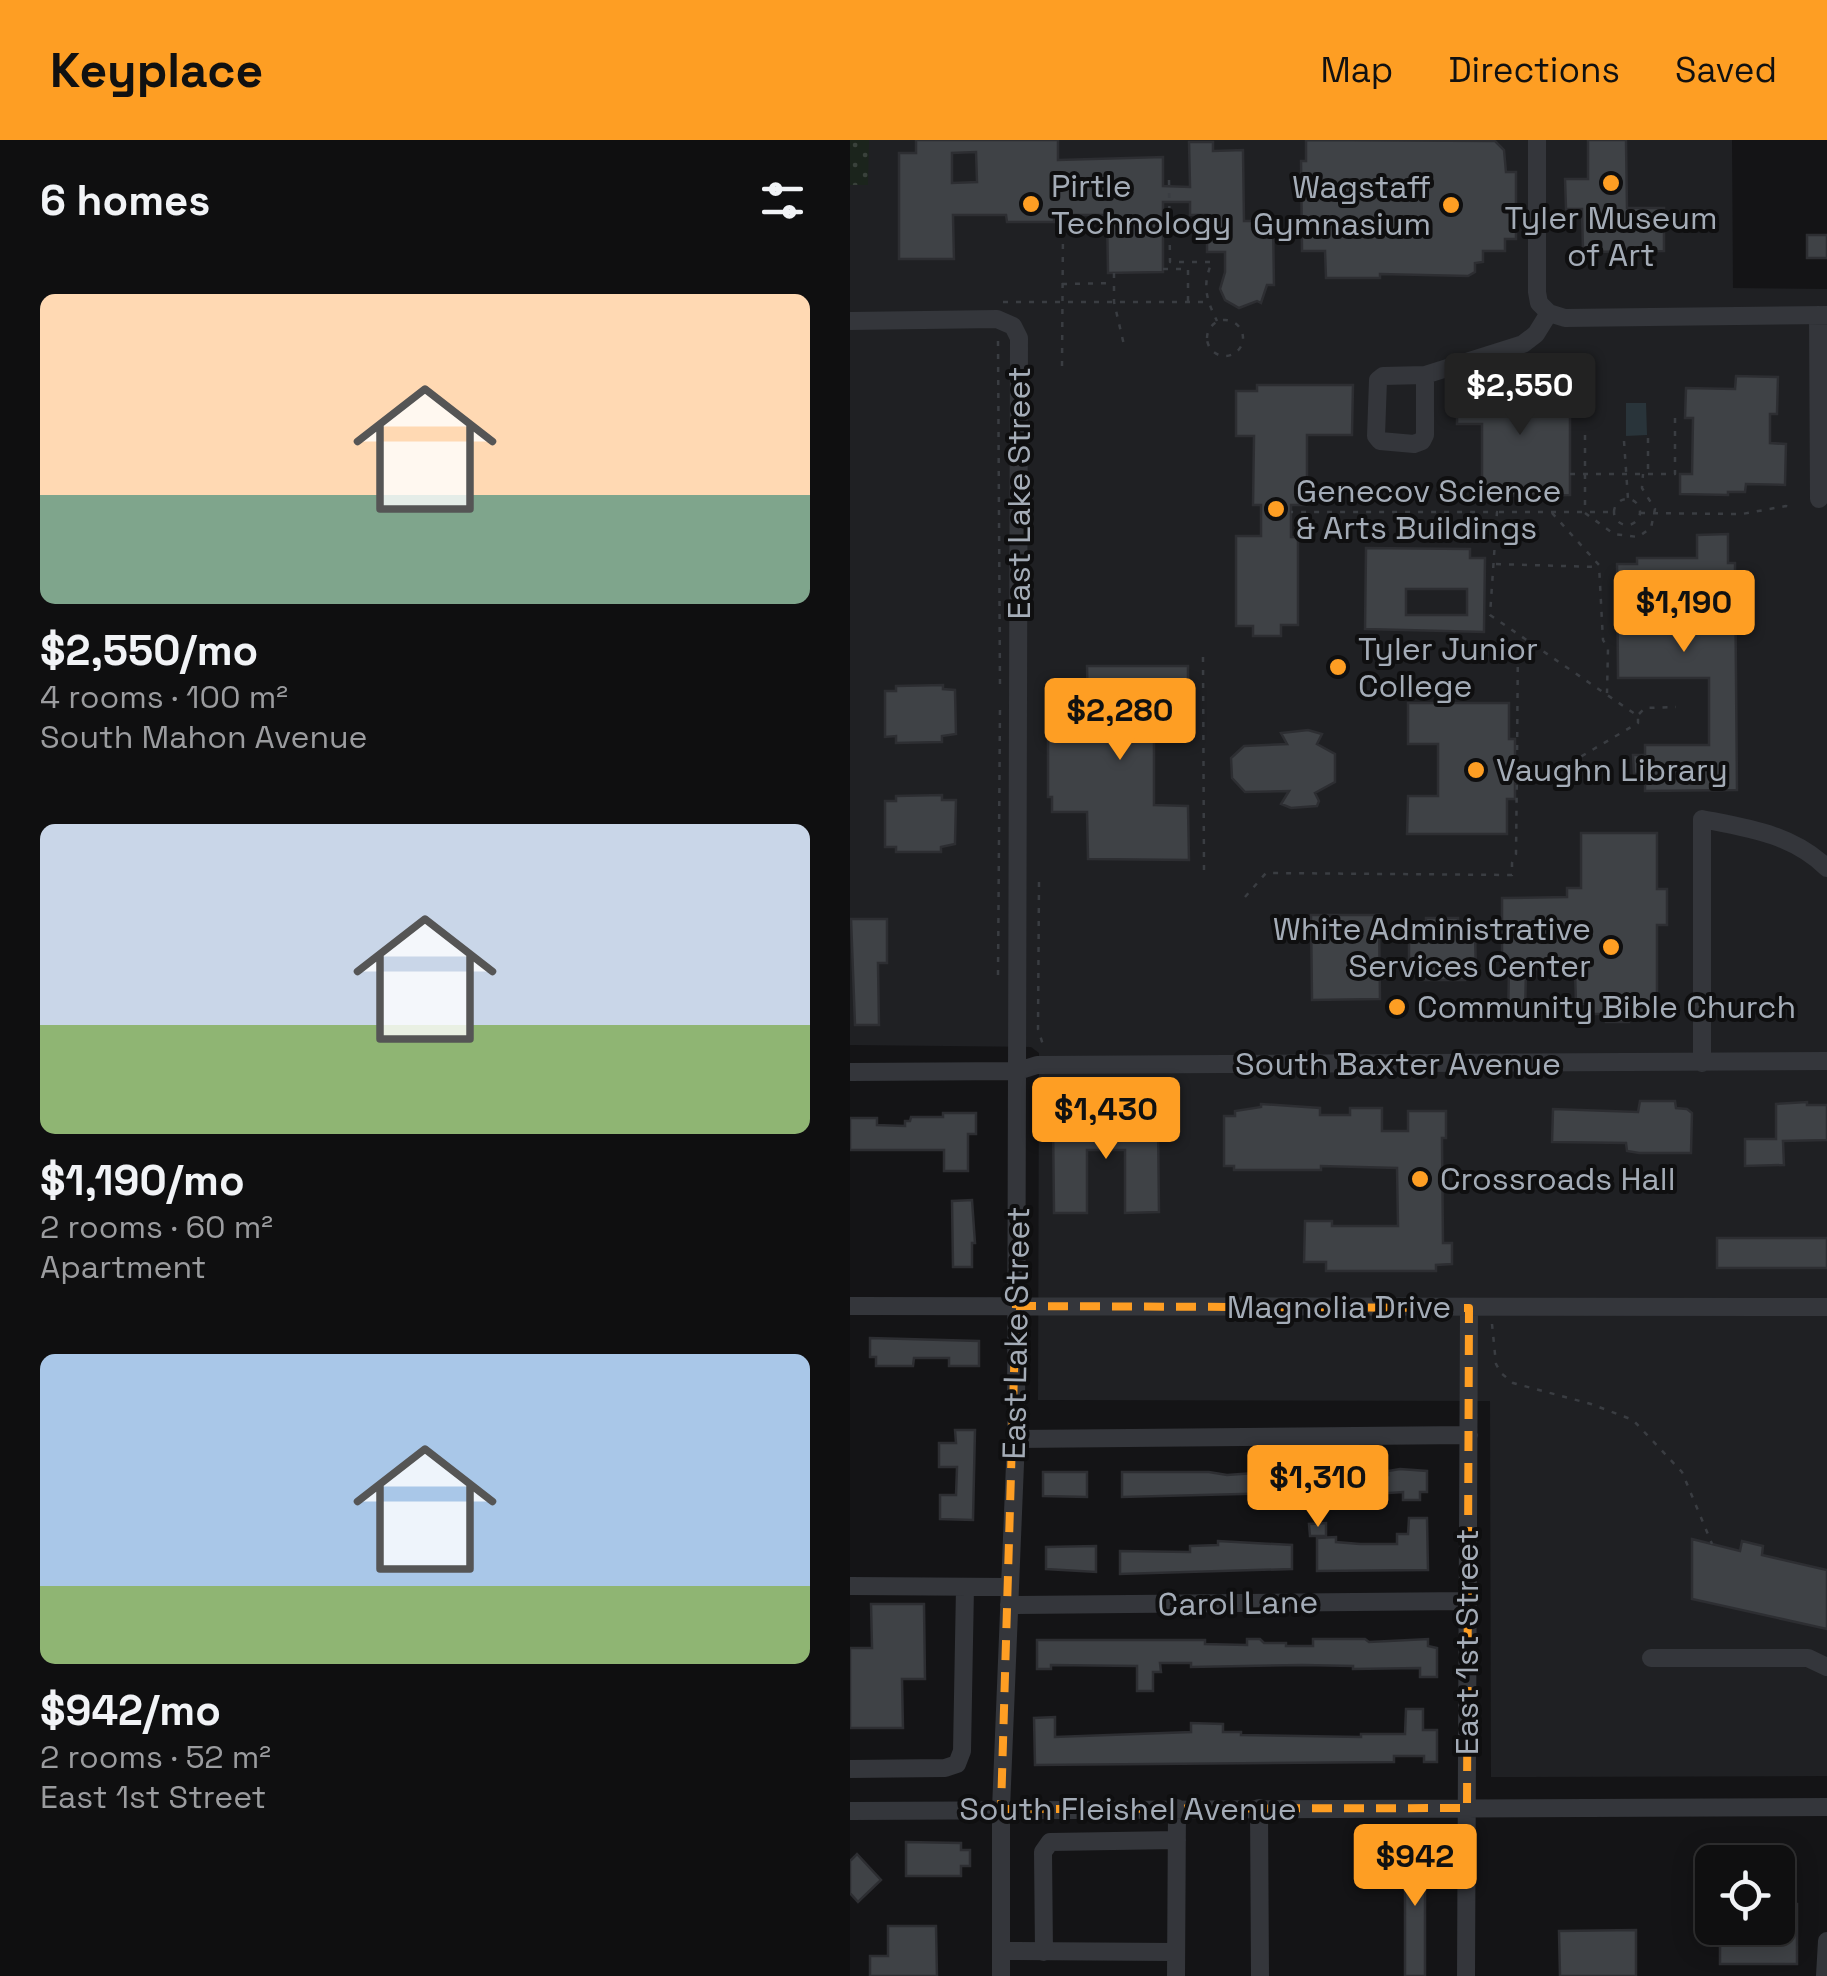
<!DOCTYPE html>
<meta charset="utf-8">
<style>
body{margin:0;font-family:"Space Grotesk",sans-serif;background:#1d1d1e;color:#f1f3f6;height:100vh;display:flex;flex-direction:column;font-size:38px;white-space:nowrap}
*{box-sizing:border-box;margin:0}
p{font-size:32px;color:#9b9c9f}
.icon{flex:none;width:55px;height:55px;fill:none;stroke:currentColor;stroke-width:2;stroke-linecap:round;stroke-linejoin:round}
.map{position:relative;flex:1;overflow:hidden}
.drawer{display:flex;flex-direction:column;background:#0f0f10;width:850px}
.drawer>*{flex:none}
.tools{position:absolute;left:845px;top:1705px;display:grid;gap:20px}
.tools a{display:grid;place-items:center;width:100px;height:100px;border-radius:15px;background:#0f0f10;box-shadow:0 5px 25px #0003,0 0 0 2px #2f2f30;font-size:50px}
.price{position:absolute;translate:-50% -85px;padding:0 22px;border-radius:10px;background:#fe9e23;color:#111;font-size:32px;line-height:65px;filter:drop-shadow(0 2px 5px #0008)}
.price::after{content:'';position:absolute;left:50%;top:60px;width:30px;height:22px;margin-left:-15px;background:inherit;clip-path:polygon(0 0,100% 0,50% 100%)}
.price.selected{background:#222;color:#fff}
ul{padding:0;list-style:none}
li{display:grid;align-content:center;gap:20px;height:530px;padding:0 40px}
li span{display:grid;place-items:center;height:310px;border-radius:15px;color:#555}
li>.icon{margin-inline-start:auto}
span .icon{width:180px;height:180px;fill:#fffc;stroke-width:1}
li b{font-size:42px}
h2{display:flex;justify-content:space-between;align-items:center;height:120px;padding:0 40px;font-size:42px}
header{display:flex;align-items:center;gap:60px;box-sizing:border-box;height:140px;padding:0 50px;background:#fe9e23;color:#111}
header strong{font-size:48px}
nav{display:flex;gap:55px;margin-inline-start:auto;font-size:35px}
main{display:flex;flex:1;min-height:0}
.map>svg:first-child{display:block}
.built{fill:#1f2023}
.green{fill:url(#green-dots)}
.water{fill:#29343a}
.building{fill:#3f4246;stroke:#2d2e32;stroke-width:2.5;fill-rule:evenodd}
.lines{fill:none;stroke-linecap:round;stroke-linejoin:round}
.path{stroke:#3a3d42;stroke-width:2.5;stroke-dasharray:5 8;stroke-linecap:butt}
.minor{stroke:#34363b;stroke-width:18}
.marked{fill:none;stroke:#fe9e23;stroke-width:8;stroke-dasharray:20 12;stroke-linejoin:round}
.poi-dot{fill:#fe9e23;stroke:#0f0f10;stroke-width:4}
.labels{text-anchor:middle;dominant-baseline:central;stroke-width:8;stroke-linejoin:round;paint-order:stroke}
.poi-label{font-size:32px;fill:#a4acb7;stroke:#0f0f10;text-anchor:start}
.street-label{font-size:32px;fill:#a4acb7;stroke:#0f0f10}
</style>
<header>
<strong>Keyplace</strong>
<nav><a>Map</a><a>Directions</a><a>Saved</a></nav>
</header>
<main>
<section class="drawer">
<h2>6 homes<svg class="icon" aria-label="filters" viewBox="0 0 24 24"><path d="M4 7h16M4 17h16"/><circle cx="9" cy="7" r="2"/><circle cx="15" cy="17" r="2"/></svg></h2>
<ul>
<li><span style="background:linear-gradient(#ffd9b3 65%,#7fa58c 0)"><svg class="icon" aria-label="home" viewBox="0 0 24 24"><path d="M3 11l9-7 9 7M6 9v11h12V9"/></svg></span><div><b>$2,550/mo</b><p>4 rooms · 100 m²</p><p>South Mahon Avenue</p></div></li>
<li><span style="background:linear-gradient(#c9d6e8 65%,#8fb573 0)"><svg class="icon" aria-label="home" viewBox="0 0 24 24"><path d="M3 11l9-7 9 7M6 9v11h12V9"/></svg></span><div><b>$1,190/mo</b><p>2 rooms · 60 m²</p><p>Apartment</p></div></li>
<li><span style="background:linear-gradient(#a9c7e8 75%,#8fb573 0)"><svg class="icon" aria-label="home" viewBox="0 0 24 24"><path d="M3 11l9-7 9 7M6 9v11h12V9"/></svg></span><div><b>$942/mo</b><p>2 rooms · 52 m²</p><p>East 1st Street</p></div></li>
</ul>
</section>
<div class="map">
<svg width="977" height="1836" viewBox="0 0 977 1836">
<defs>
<pattern id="green-dots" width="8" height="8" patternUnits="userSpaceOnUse" patternTransform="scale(2.5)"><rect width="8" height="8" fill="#1b241c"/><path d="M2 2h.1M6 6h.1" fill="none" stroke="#39413b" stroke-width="1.8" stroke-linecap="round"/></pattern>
</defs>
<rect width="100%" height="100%" fill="#141416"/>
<path class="built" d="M0 0H882L883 148 977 149V1636L641 1637 640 1261 188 1260 189 913 181 907 0 905Z"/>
<path class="green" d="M0 0H19L18 45H0Z"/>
<path class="water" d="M776 263H796L797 295 776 296Z"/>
<path class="building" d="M66 0H208V20L313 17V46L340 47 339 2H363V11L393 10 394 81H423L424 145H417L411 163 407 161 389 168 375 160 370 149 375 132V112H357V75H340V62H313V132L258 133 257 75H204V82H157L156 75H103L104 119H49V13H66ZM126 12 127 42 102 43V13Z
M456 0 645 1 654 10 656 32H666V99H655V111H633V122L625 123V132L618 136 530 134V138H476L475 111H452L451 21H456Z
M738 0H776L777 68H814V111L733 112 732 69H716L715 39H738Z
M957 95H977V118H957Z
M886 236 928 237 927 274H920V303L936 304 935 345 896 344 895 352H878V355L830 354V334H842L843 278H835L836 248 885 249Z
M607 243H662V250H720V355L632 356V284H607Z
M407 245H503L502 295H457V365H441V397H448V485H431V496H403V486H386V396H411V365H403L404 296H386V251H407Z
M878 394V423H885L887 650 795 651V634H784L783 615H795V605H859V538H768L767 424H787V418H847V395Z
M516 408 620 409V418H635L634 492 515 489ZM556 449H617V475H556Z
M237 526H338V581H304V665L338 666 339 720 238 719 237 672H202V657H198V589H201V573H238Z
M93 545V549L105 550 106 594 92 596V602L46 603V596L35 597V551H46V546Z
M558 563H659V599H665V659H657V694H557L558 656H588V604H558Z
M458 590 472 594 467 604 485 614V642L465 653 469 661 467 666 441 668 431 664 439 651 395 652 382 638 381 618 394 606 437 604 431 593Z
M92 655V660H106L105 704 91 707V712H46V707H35V661H46V656Z
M731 693H807V749H817V785H807V877H779V882H756V874H738L737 864H726L725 831 715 829H676L675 877H658L659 829H652V758L717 757V748H731Z
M461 775H529L530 859 462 860Z
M576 778H608V782H621L622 790H625L626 835 615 834V840H570V835H559V789H563V781L576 782Z
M1 779H37V823H28L29 885H5Z
M790 961H825L826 968 837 969 842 973 841 1013H789L777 1011 776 1003 702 1002 703 969 788 972Z
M957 962V965H977V1000L933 1001 934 1025 895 1026V999H926V964Z
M411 964 470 968V975H500V968H532V991H558V971H596V998H592L593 1103H602V1124L586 1125V1131H476V1122H454L455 1081H482V1086H548L547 1028 471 1026V1030H384V1026H374V976H385V971L411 967Z
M93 973H126V994H118V1031H94V1010H0V978H27V985L55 986V981H60L61 977H93Z
M308 981 309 1072 275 1073V1010H237V1073H204L203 982Z
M122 1060 125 1103H122V1127H103L102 1061Z
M867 1098H977V1128H867Z
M20 1198 129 1201V1226H99V1218H64L63 1226H26V1217H20Z
M105 1290H125L123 1380 90 1379V1355H106L107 1327H89V1303H106Z
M550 1329 577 1331V1352H570V1360H553V1352L493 1356V1362L467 1359V1352L272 1357V1332H359L377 1335 433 1331 538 1335V1331Z
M193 1332H237V1357L193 1356Z
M559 1378H577L578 1430 467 1431V1398L486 1397V1402L510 1404H547V1394H558Z
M476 1383V1396H460L459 1384Z
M842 1399 890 1411 892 1401 913 1406 912 1415 977 1430V1489L842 1459Z
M368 1401 442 1405V1429L270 1434V1411L340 1412V1406L368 1405Z
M246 1406V1432L196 1429V1407Z
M21 1464H74L75 1539H52L53 1588H0V1508H22Z
M397 1499H410L414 1503H436V1506H463V1499H515L519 1502 578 1499V1506L587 1508V1537H570V1528L503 1529V1526L453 1525 341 1527V1523H310L311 1532H303V1551H287V1526L201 1525V1529H187V1500H355V1504L397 1505Z
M556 1569H573V1590H587V1622H574V1616H544V1622L185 1625 184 1578 205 1577V1597L341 1592V1583L373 1584V1592H391V1595L511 1597V1594H555Z
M56 1702 111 1703V1710H120V1726H111V1736H56Z
M555 1702H575V1836H555Z
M7 1714 31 1740 8 1762 0 1753V1721Z
M928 1764H947V1824H870V1788H928Z
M38 1786H86L87 1836H20V1816H38Z
M786 1790V1836H710L709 1791Z"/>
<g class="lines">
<path class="path" d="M319 40 320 122H362C352 145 356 159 367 181
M313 129H338V161
M264 133V162L274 205
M212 144 263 143
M153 162H358
M357 198a18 18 0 1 1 36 0a18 18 0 1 1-36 0Z
M148 201 150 548
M212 226 213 91H258
M735 295V373L764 394 788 397 801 388 805 369 792 348 793 334
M798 298V332
M774 301 778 359
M720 334H825V276
M764 372a13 13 0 1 1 26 0a13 13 0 1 1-26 0Z
M649 372H764
M702 373 749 425 753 500 758 509 757 553
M790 373 892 374 936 366 941 370
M646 424 748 427
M353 517 354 730
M789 574 795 568 826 567
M667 623 668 496
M189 742 188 889 194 908
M395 757 416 733 662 735V723L666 714 667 625 720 623 788 583V576L640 475 647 372H441
M148 835 150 566
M642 1184 646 1224 651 1233 663 1243 741 1264 783 1280 832 1332 862 1404"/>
<path class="minor" d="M687 0V152L689 163 699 173
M699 173 715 178 977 175
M968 175 969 359
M0 181 147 179 163 186 169 198 166 1299 151 1669V1836
M575 235 533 236 528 240 526 296 530 301 564 304 572 301 575 295V235L673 204 686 194 699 173
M852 923V679C898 688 942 694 977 728
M0 932 168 931 187 925 977 921
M0 1166 977 1167
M166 1299 619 1295
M0 1446 159 1447
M159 1465 617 1461
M801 1518H958L977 1527
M0 1629 95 1628 107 1624 112 1611 115 1447
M409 1668 410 1836
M0 1671 977 1667
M151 1811 326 1812
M194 1812 193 1712 200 1702 327 1700
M326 1836 327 1668
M616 1836 619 1168
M975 1836 977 1801"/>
</g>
<path class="marked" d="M166 1166 619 1168 617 1668 151 1669Z"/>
<g class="poi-dot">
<circle cx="761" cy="43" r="10"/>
<circle cx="181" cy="64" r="10"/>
<circle cx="601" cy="65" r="10"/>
<circle cx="426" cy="369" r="10"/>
<circle cx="488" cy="527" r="10"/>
<circle cx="626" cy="630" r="10"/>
<circle cx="761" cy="807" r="10"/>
<circle cx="547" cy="867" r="10"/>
<circle cx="570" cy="1039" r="10"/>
</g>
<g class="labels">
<g class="poi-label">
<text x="201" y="46">Pirtle<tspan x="201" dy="37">Technology</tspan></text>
<text x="581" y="47" text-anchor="end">Wagstaff<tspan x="581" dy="37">Gymnasium</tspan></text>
<text x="761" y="78" text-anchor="middle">Tyler Museum<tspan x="761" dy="37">of Art</tspan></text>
<text x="446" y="351">Genecov Science<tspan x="446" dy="37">&amp; Arts Buildings</tspan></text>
<text x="508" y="509">Tyler Junior<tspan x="508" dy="37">College</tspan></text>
<text x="646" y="630">Vaughn Library</text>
<text x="741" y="789" text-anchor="end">White Administrative<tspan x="741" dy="37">Services Center</tspan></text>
<text x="567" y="867">Community Bible Church</text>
<text x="590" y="1039">Crossroads Hall</text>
</g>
<g class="street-label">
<text transform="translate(169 353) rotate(-90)">East Lake Street</text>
<text x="548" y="924">South Baxter Avenue</text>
<text x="489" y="1167">Magnolia Drive</text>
<text transform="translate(166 1193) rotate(-89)">East Lake Street</text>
<text transform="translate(388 1463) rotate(-1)">Carol Lane</text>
<text transform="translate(617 1502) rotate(-90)">East 1st Street</text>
<text x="278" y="1669">South Fleishel Avenue</text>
</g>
</g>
</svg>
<div class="tools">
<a><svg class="icon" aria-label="locate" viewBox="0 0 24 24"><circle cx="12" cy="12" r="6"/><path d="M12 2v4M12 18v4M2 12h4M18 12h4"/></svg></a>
</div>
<b class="price selected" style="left:670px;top:298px">$2,550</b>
<b class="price" style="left:834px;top:515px">$1,190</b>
<b class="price" style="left:270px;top:623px">$2,280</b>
<b class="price" style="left:256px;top:1022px">$1,430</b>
<b class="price" style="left:468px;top:1390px">$1,310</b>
<b class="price" style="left:565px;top:1769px">$942</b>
</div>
</main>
